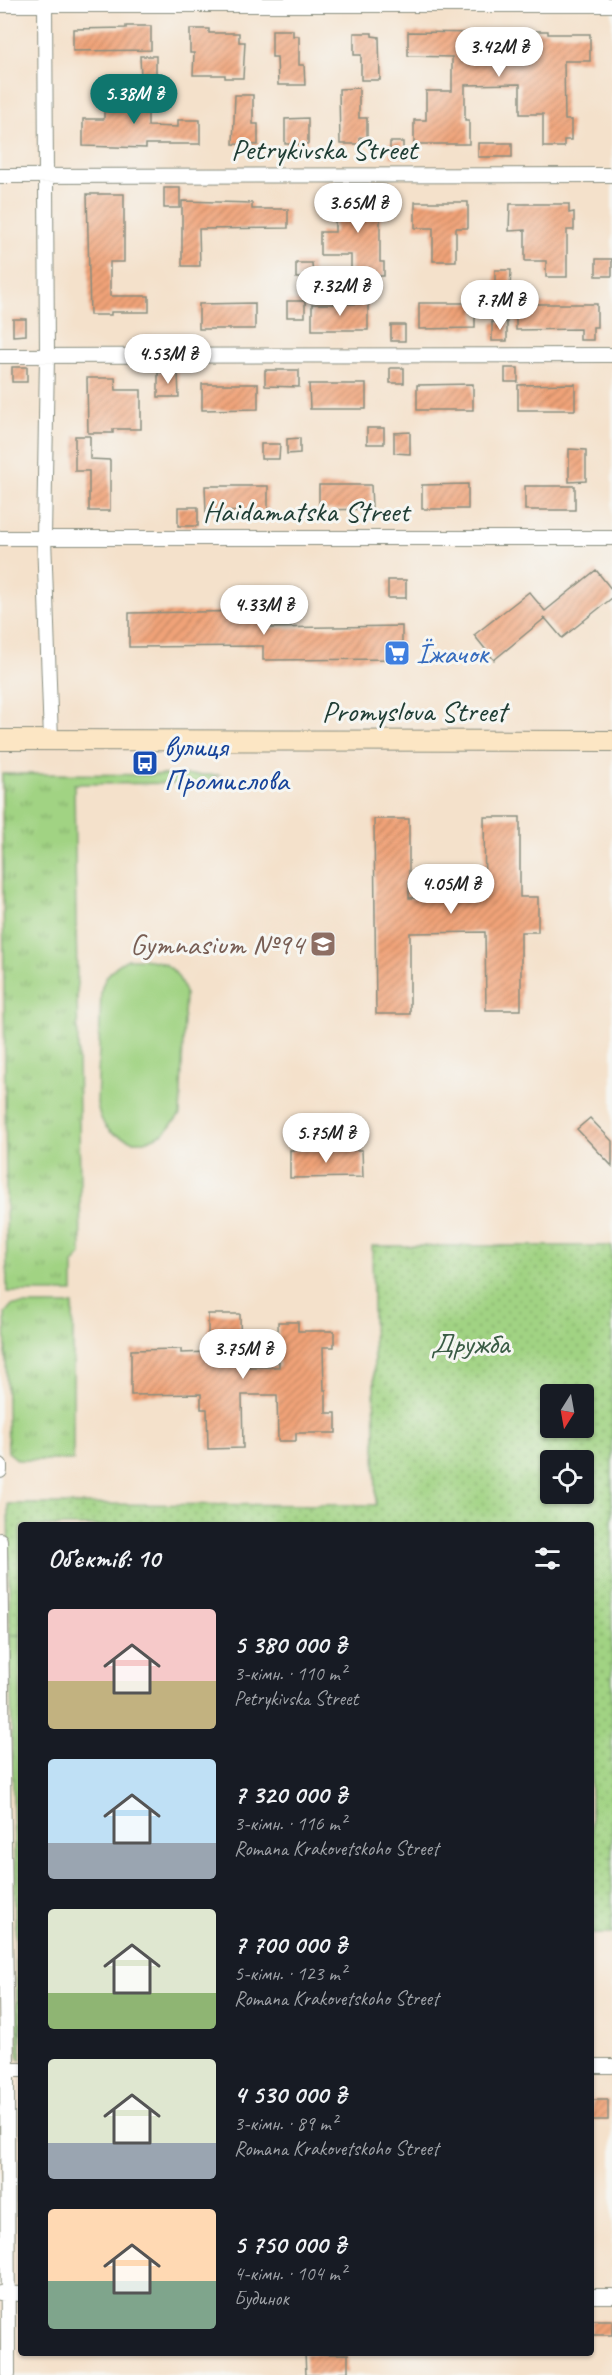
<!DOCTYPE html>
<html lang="uk">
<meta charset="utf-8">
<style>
body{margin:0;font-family:Caveat,sans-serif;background:#242831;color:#f1f3f6;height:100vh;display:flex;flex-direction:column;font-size:22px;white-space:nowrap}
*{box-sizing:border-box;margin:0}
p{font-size:20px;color:#9ea1a6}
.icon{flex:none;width:33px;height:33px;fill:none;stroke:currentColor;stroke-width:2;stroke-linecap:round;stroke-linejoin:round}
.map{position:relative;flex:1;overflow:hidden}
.panel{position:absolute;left:18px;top:1522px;width:576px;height:834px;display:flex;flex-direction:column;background:#171b24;border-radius:6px;box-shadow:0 2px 4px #0004}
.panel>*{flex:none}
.needle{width:39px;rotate:191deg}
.buttons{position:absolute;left:540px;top:1384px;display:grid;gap:12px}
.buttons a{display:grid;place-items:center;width:54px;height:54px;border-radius:6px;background:#171b24;box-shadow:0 2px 4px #0004;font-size:30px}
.price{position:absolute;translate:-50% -51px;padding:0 14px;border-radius:21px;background:#fff;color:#222;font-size:20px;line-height:39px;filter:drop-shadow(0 2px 3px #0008)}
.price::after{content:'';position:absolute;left:50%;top:36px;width:18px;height:14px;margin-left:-9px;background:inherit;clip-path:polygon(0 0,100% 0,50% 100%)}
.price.current{background:#0f766e;color:#fff}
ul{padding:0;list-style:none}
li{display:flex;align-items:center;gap:18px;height:150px;padding:0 30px}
li span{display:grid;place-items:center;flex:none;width:168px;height:120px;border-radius:6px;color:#555}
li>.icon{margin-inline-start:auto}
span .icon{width:72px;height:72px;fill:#fffc;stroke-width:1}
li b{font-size:26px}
h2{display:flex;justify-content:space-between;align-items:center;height:72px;padding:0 30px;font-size:26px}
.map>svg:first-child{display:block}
.grass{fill:url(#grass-tufts);stroke:#60885c;stroke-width:1.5}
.park{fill:url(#park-dots);stroke:#60885c;stroke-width:1.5;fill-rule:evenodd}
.garden{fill:#a1d383;stroke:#60885c;stroke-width:1.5}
.building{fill:url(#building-hatch)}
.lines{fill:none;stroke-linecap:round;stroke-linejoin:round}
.street-casing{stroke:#8a8f80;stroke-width:16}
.secondary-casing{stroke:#8a8f80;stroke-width:22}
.street{stroke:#fff;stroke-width:14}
.secondary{stroke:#fce6c4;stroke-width:20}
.labels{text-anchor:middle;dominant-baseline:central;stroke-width:6;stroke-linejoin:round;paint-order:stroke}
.street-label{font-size:30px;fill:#1f3d34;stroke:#f6f6f2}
.shop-label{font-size:30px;fill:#366cbe;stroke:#f6f6f2;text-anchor:start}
.transit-label{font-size:30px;fill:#164399;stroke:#f6f6f2;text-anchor:start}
.education-label{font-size:30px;fill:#785e54;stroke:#f6f6f2;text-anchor:end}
.park-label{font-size:30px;fill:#395b44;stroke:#f6f6f2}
</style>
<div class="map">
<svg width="612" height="2375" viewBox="0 0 612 2375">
<defs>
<pattern id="grass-tufts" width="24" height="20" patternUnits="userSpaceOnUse" patternTransform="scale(1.5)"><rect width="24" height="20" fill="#a1d383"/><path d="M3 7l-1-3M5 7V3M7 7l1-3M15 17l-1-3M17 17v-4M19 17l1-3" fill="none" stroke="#83ac6c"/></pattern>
<pattern id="park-dots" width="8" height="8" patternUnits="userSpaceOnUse" patternTransform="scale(1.5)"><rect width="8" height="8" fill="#a1d383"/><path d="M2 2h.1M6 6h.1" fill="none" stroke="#83ac6c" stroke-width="1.8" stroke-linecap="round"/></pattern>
<pattern id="building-hatch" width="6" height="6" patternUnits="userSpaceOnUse" patternTransform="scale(1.5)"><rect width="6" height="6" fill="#f1a378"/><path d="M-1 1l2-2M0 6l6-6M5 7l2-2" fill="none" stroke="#c38663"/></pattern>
</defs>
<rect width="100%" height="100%" fill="#f6f6f2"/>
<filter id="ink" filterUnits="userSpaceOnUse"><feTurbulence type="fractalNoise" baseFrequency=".0167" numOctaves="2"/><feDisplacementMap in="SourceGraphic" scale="12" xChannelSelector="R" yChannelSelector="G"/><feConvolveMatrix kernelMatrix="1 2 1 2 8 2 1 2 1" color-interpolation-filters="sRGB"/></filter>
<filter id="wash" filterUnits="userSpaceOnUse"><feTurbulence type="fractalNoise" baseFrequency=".008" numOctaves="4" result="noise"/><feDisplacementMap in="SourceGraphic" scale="24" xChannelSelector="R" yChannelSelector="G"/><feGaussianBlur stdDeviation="1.35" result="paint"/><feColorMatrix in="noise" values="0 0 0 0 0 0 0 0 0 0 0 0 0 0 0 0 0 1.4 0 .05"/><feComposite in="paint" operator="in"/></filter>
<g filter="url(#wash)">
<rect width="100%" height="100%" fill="#f4e1cb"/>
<path class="grass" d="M2 774 219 775 205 783 74 784 81 1254 73 1264V1292H7Z
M12 1305H73V1460H18L8 1452 5 1313Z
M10 1635H21V2059L18 2058Z"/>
<path class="park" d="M372 1246H612V1934H591V1526H21V1635H10L8 1504 376 1505ZM550 1395H584V1428H550ZM550 1461H584V1494H550Z"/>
<path class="garden" d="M128 959C158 958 176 962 185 993L180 1115 164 1133 145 1141H132L112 1133 105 1126 100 1116 97 1104 101 991C104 976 114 966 128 959Z
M16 2002H21V2031H16Z"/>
<g id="blocks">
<path class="building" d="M126 26H151V50L73 51V29L126 28Z
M190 29H209V33H239V42H245L243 78H225V75H193L194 53H190Z
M272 30H293V36H299V65H304L305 85H278L277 57H272Z
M488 31H548V34H590V61H564L565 120H571V140H564V147H543V114H520V84L465 85V120H469V144H414V120H426V91H452V57L408 56V32L488 33Z
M354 33H372V36L379 37 380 80H361V55H354Z
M140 56H156V77H141Z
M359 88V118H367V138L360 137V144H340L339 89Z
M104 90 148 91V126L178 127V120H200V144H146V148L83 146V119H104Z
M235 95H253V124H258V145L233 144Z
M308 118V144H285V119Z
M390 142H403V157H390Z
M478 143H512V157H478Z
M371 185H385V204H380V262H384V276H351V255H320V232H335V202H371Z
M164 188H180V208H164Z
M87 194H124V262H110V296H149V312H111V315H90Z
M182 201 252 203V209H288V228L199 229 200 266H182Z
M415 202H468V228H456V261H433V228H415Z
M510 204H569V213L574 212V230H567V277H546V261H525V230L509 231Z
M596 259H612V276H596Z
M296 263H312L313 278H296Z
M495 270H511L510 288H495Z
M287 301H305V317H287Z
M255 303V329H199V304Z
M419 303H475V328L419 329Z
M312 304H368V330H312Z
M516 304H597V327H593V340H580V329L516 330Z
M13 319H26V335L13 336Z
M492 322H507V341H492Z
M391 325H405V341H391Z
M12 367H27V382H12Z
M390 368H404V383H390Z
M505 368H518V382H505Z
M265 370H299V387L265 386Z
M158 372H178L179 397H158Z
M87 378H115L116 390H141V429H113V433H88Z
M202 384H258V409L202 410Z
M309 384H366V409H310Z
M473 384V410H417V385Z
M575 384V410H518V385Z
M367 428H384V444H367Z
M410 432V454L394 453V433Z
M75 436H90V459L110 460V511H89V471H75Z
M300 438V453L287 454V439Z
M261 444H280L279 459H261Z
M569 449 586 450V481L569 482Z
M468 484V509H422V485Z
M319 485H371L372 509 319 510Z
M205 486H268V511L206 512Z
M525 486H575V510H525Z
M178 507H198V526H178Z
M596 570 612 590V598L562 638 545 618 494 660 474 635 529 592 545 611Z
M388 580H406V598H388Z
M263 611V628L402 626V659L263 660V646L129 647V613Z
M484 817H520V897H538V932H521V1010H486L485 932 410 933V1014H376L374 819H409V898L485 897Z
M590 1118 612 1141V1166L577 1129Z
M290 1150H362L363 1177 290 1178Z
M208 1314H240L241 1367H279L278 1322H298V1331H334V1347H323L324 1390H326V1413H336V1433H296V1441H278L277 1395H242L243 1448 208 1449 207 1409H201V1394L131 1395V1350L181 1349V1353L208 1352Z
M592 2100H608V2120H592Z
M591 2320H612V2335H591Z
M305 2354H348V2372H340V2375H306Z"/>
</g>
</g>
<g filter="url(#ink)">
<use href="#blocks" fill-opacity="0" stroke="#8a8f80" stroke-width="1.5"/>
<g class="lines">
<g class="street-casing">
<path id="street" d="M45 0 47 356 44 538 51 740
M0 5H612
M0 176 612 175
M0 356 612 355
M0 538H612
M0 1465V1471
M0 1540 7 2070 8 2375
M591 2066H612
M0 2070H21
M0 2293 21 2294
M591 2296H612"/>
</g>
<g class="secondary-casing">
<path id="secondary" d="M0 740 612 741"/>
</g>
<use href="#street" class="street"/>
<use href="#secondary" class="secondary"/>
</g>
</g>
<defs>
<g id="supermarket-square" transform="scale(1.35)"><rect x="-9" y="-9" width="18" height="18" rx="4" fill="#3f7fe0" stroke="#f6f6f2"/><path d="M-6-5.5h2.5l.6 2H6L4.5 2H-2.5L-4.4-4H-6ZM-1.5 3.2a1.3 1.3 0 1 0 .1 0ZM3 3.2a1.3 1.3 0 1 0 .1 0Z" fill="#fff"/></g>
<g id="bus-square" transform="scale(1.35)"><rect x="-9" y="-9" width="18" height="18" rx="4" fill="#1a4fb4" stroke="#f6f6f2"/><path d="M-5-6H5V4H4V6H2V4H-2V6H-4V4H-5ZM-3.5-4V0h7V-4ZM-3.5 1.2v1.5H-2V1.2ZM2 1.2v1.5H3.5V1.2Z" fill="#fff"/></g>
<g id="school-square" transform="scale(1.35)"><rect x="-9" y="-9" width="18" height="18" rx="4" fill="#8d6e63" stroke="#f6f6f2"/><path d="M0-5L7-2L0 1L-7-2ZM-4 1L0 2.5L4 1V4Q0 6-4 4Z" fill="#fff"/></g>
</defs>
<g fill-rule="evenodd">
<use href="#supermarket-square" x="397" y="653"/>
<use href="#bus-square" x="145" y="763"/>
<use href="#school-square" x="323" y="944"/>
</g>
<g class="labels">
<g class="street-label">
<text x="324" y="149">Petrykivska Street</text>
<text x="306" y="511">Haidamatska Street</text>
<text x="414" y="711">Promyslova Street</text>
</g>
<g class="shop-label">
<text x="416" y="653">Їжачок</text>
</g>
<g class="transit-label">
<text x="164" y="746">вулиця<tspan x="164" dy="34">Промислова</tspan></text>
</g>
<g class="education-label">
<text x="304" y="944">Gymnasium №94</text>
</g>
<g class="park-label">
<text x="470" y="1343">Дружба</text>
</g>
</g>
</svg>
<div class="buttons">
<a><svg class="needle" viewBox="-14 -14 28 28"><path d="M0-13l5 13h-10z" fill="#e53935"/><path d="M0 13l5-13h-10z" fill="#9ea1a6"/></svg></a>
<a><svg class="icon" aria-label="locate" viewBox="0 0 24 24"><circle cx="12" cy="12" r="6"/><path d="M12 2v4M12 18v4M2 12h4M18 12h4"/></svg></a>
</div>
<b class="price" style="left:499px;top:78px">3.42M ₴</b>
<b class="price current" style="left:134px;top:125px">5.38M ₴</b>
<b class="price" style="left:358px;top:234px">3.65M ₴</b>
<b class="price" style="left:340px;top:317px">7.32M ₴</b>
<b class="price" style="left:500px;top:331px">7.7M ₴</b>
<b class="price" style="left:168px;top:385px">4.53M ₴</b>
<b class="price" style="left:264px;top:636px">4.33M ₴</b>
<b class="price" style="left:451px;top:915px">4.05M ₴</b>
<b class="price" style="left:326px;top:1164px">5.75M ₴</b>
<b class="price" style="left:243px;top:1380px">3.75M ₴</b>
<section class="panel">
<h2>Об’єктів: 10<svg class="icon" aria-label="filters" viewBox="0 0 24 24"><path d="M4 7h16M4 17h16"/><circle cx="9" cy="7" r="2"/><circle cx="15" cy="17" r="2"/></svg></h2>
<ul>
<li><span style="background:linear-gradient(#f6c9c9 60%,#c2b280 0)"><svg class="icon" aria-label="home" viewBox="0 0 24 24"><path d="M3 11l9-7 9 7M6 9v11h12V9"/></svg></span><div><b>5 380 000 ₴</b><p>3-кімн. · 110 m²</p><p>Petrykivska Street</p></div></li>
<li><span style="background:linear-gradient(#bfe0f5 70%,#9aa5b1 0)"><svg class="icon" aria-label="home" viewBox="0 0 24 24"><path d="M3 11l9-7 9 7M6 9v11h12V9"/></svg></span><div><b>7 320 000 ₴</b><p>3-кімн. · 116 m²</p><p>Romana Krakovetskoho Street</p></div></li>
<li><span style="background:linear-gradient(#dfe7d0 70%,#8fb573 0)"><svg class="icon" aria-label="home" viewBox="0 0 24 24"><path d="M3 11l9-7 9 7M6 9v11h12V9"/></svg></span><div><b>7 700 000 ₴</b><p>5-кімн. · 123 m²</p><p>Romana Krakovetskoho Street</p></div></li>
<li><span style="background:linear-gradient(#dfe7d0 70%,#9aa5b1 0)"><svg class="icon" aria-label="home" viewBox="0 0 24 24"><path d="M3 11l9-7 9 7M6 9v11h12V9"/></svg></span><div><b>4 530 000 ₴</b><p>3-кімн. · 89 m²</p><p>Romana Krakovetskoho Street</p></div></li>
<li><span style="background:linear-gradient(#ffd9b3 60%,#7fa58c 0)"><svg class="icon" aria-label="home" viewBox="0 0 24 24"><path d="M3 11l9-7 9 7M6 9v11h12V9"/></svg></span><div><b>5 750 000 ₴</b><p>4-кімн. · 104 m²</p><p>Будинок</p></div></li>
</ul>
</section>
</div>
